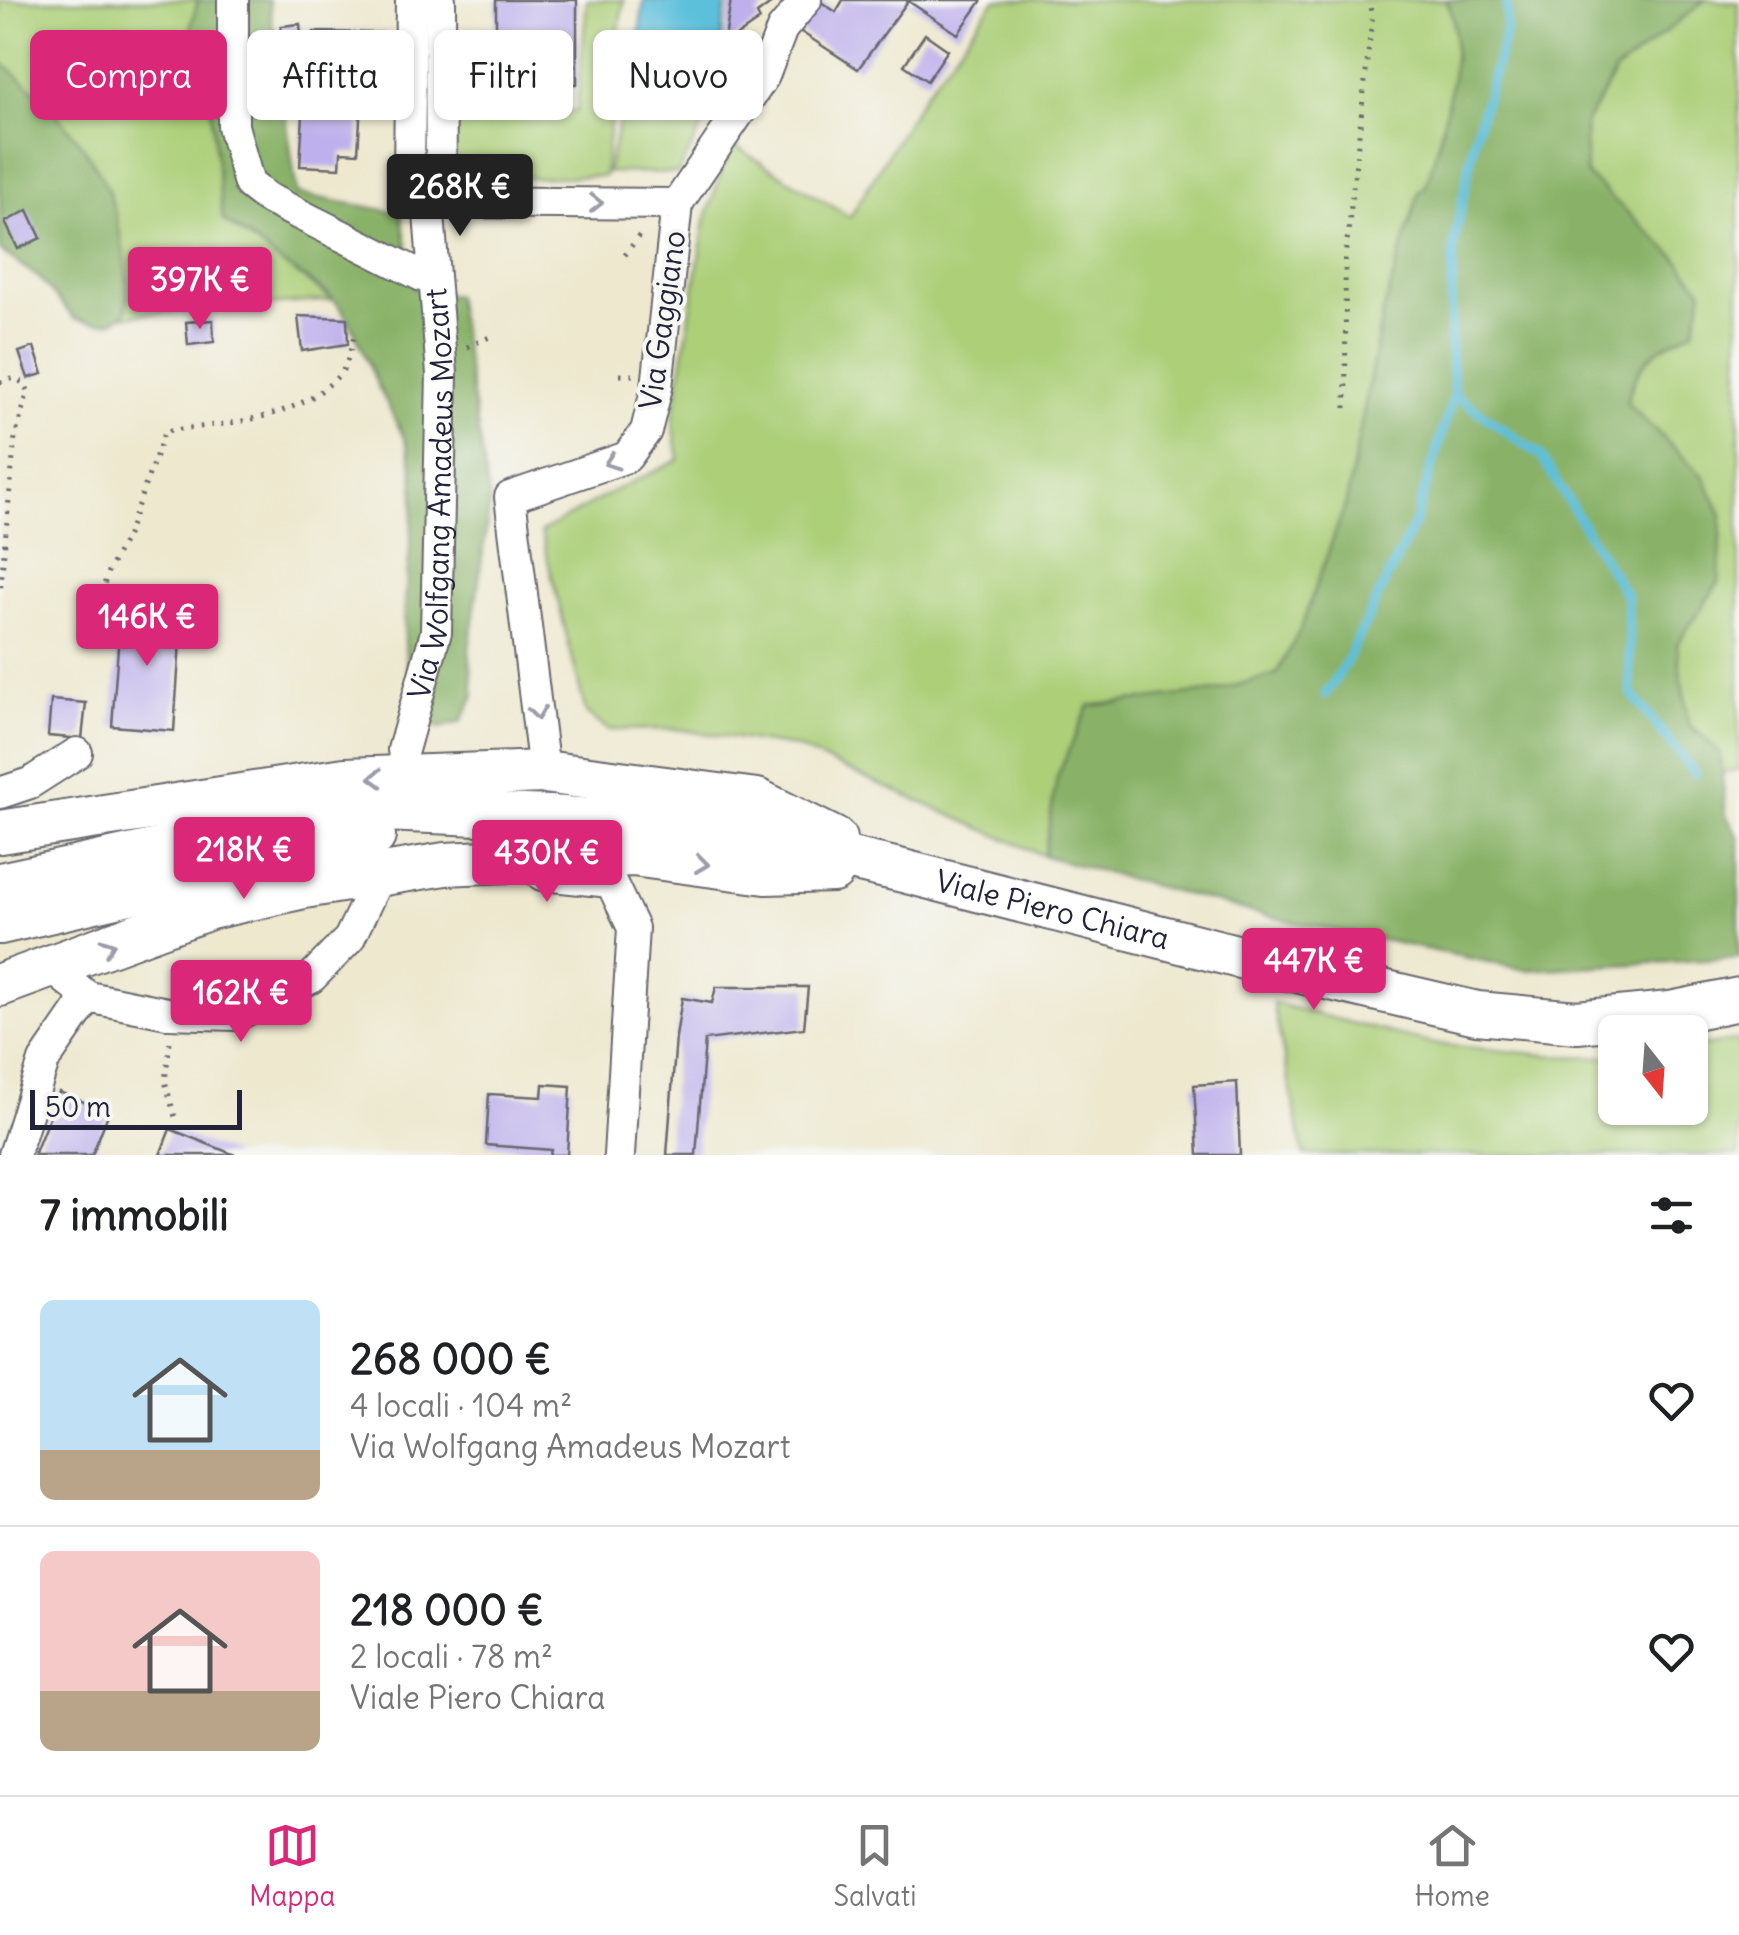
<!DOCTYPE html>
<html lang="it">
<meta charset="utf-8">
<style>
body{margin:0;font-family:Delius,sans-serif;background:#f2f2f2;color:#202124;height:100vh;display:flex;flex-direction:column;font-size:38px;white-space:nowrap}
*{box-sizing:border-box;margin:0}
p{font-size:32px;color:#757577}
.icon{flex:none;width:55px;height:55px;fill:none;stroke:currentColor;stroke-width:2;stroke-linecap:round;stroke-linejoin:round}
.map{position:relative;height:1155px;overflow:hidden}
.side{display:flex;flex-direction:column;background:#fff;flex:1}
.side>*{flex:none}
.hud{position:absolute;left:30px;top:30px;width:1000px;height:90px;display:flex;gap:20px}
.needle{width:65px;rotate:163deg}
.buttons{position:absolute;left:1598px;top:1015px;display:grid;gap:20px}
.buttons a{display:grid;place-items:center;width:110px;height:110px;border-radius:15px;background:#fff;box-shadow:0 2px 8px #0004;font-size:50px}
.scale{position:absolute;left:30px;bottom:25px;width:212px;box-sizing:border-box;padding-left:10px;border:5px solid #22223b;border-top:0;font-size:28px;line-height:35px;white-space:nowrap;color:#22223b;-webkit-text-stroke:8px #f6f6f2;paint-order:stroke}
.price{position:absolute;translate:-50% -85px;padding:0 22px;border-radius:10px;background:#db2777;color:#fff;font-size:32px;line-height:65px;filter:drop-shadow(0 2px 5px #0008)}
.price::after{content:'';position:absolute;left:50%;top:60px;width:30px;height:22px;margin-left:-15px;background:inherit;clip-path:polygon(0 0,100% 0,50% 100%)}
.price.on{background:#222;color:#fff}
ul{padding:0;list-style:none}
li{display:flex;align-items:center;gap:30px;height:250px;padding:0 40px}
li+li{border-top:2px solid #e0e0e0}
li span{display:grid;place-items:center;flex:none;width:280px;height:200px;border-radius:15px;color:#555}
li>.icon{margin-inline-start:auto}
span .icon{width:120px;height:120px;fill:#fffc;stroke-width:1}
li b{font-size:42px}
h2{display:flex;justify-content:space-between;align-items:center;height:120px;padding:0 40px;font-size:42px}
.tag{padding:0 35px;border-radius:15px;background:#fff;box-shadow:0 2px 8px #0004;font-size:35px;line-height:90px}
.tag.on{background:#db2777;color:#fff}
.tab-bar{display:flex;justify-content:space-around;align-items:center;height:140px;border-top:2px solid #e0e0e0;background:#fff;font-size:28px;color:#757577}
.tab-bar a{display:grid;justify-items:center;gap:5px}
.tab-bar .on{color:#db2777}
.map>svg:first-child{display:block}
.green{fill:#accf78;stroke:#67785a;stroke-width:2.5}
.forest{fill:#89b268;stroke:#566a52;stroke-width:2.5}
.water{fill:#5dc0db;stroke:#40718b;stroke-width:2.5}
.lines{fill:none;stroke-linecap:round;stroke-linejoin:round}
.stream{stroke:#5dc0db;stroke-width:9}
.building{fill:#beb0ec}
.street-casing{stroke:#69676e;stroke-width:34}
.secondary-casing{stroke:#69676e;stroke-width:46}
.path{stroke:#69676e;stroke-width:5;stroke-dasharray:2.5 8;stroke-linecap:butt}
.street{stroke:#fff;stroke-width:30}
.secondary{stroke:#fff;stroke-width:42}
.oneway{stroke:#9c9ca7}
.labels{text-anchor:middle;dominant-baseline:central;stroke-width:8;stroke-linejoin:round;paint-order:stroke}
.street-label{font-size:30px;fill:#22223b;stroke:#f6f6f2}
</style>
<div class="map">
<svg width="1739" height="1155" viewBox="0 0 1739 1155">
<rect width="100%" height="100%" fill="#f6f6f2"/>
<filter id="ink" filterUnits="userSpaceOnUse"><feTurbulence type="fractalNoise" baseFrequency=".01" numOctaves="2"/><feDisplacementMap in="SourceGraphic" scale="20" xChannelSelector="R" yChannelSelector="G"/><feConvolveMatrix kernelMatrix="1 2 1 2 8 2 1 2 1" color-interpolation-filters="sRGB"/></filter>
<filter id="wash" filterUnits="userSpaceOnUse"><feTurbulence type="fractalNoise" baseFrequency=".0048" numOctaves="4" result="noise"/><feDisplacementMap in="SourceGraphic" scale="40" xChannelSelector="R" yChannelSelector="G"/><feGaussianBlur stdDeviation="2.25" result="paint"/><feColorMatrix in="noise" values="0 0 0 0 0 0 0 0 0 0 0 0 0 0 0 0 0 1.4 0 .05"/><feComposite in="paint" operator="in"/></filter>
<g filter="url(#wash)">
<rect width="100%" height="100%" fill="#ede8ce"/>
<path class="green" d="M0 0H198L191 26 211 109 223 220 333 300 122 316 127 308 128 281 108 189 0 62Z
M587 0H624L607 98 613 100 604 176 470 179 454 155V106L577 112Z
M995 0H1446C1470 39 1439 143 1426 186L1419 193 1382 316 1346 503 1301 628 1277 674 1217 691 1089 706 1057 777 1044 856 795 747 676 729 608 730 586 713 541 532 621 487 679 460 673 421 705 221 731 144 850 217 924 94Z
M1705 0 1739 3V770L1722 773 1719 752 1688 724 1676 644 1719 582 1663 441 1627 403C1638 358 1655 350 1694 330L1676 257 1586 175 1585 124 1615 72Z
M620 119 704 124 678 173 607 172Z
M1273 1003 1434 1044 1557 1056 1615 1057V1108H1690V1048L1739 1040V1155H1304Z"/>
<path class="forest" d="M198 0H269L297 194 401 213 415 288 455 296 490 501 469 650 474 696 461 722 440 728 429 725C386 663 412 567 414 495 416 450 398 426 379 388 365 359 356 325 334 300 320 285 301 276 284 265 263 250 246 233 223 220L211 109 191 26Z
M1446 0H1705L1615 72 1585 124 1586 174 1676 257 1703 291 1694 330C1656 349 1636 359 1627 403L1704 477 1722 515 1719 582 1677 644 1688 724 1720 752 1726 815 1739 838V958L1527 970 1266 916 1044 856 1057 777 1089 706 1217 691 1276 674 1301 628 1346 503 1382 316 1419 192 1426 186C1439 142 1470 39 1446 0Z
M0 61C30 85 58 113 81 144 90 157 102 175 108 191 116 212 140 303 120 317 106 327 90 321 75 319L38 277 0 250Z"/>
<path class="water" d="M644 0H727L720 47 712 46 704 101 631 90Z"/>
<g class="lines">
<path class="stream" d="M1454 394 1541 456 1627 598 1631 693 1695 774
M1325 695 1344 666 1415 522 1454 394 1450 339 1454 244 1476 131 1506 32 1507 0"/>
</g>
<g id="blocks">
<path class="building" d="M496 0H577V84H496Z
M731 0H776L757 14 760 20 731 40 725 39Z
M818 0 836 12 843 0H982L958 34 908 1 858 69 798 30Z
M300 24 305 80 287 81 281 26Z
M314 32 386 33 385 54 313 53Z
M925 34 948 50 927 81 904 65Z
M304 99 361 102 358 153 341 152 340 168 300 166Z
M28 210 41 238 18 249 5 222Z
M298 316 347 318 348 344 302 351Z
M213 320 214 342 188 345 186 322Z
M34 347 43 374 28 378 19 352Z
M121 607 182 612 174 731 112 726Z
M51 700 86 703 82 739 48 736Z
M716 987H808L804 1028 705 1040 696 1155H667L676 1037 682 998 712 1003Z
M1237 1082 1240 1155H1198L1194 1085Z
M543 1084 571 1086 567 1155H550L551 1150 486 1145 489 1094 542 1097Z
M59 1092 109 1112 92 1155H34Z
M170 1129 235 1155H160Z"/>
</g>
</g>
<g filter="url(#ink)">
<use href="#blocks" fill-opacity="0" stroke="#69676e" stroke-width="2.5"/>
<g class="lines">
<g class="street-casing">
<g id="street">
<path d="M233 0V126L249 184 267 198 422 276 432 278"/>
<path d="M411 0 409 174 415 188 428 202"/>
<path d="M428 202 677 204 657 387 646 431 627 457 510 497 544 772"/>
<path d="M677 204 764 76 782 29 806 0"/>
<path id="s1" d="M403 750 436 632 442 374 428 202 441 187 440 0"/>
<path d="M0 793 30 783 77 753"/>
<path d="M542 875 611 882 633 928 619 1155"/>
<path d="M51 967 88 997 167 1013 237 1015 311 978 349 939 373 889"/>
<path d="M14 1155 44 1061 88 997"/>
</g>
</g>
<g class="secondary-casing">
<g id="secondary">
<path d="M0 832 345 779 544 772 757 800 835 839"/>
<path id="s2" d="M0 884 302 819 383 810 550 817 719 829 899 870 1279 967 1477 1013 1577 1022 1670 1013 1739 999"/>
<path d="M0 923 374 836"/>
<path d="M0 985 210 908 304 887 445 864 633 855 766 873 833 871"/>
</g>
</g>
<path class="path" d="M625 255 641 233
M467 347 492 336
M620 375H633
M0 382 15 378 26 385 28 391 15 437 0 594
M1346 408 1345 259 1372 19 1369 0
M102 635 99 604 108 571 127 535 165 431C226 423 296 422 340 374 348 366 350 348 354 337
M170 1042 165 1081 175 1117"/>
<use href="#street" class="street"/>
<use href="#secondary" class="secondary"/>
</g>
<defs><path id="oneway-chevron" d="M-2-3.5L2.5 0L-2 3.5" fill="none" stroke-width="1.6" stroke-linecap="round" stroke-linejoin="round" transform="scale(2.5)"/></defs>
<g class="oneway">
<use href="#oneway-chevron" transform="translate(596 203)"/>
<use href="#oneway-chevron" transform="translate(611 462) rotate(161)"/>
<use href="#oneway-chevron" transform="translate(537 713) rotate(83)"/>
<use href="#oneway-chevron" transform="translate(376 778) rotate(178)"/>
<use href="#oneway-chevron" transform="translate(702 864) rotate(7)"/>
<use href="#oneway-chevron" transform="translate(108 946) rotate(-20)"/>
</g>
</g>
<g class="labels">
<g class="street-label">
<text transform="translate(662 320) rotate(-82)">Via Gaggiano</text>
<text stroke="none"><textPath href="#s1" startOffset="260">Via Wolfgang Amadeus Mozart</textPath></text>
<text stroke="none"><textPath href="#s2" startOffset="1070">Viale Piero Chiara</textPath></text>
</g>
</g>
</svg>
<div class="buttons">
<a><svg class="needle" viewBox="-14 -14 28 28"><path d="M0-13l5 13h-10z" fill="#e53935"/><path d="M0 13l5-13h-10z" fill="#757577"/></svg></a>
</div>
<div class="scale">50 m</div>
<b class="price on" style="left:460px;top:239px">268K €</b>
<b class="price" style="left:200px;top:332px">397K €</b>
<b class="price" style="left:147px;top:669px">146K €</b>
<b class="price" style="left:244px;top:902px">218K €</b>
<b class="price" style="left:547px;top:905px">430K €</b>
<b class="price" style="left:1314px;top:1013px">447K €</b>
<b class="price" style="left:241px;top:1045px">162K €</b>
<div class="hud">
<a class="tag on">Compra</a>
<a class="tag">Affitta</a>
<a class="tag">Filtri</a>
<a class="tag">Nuovo</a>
</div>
</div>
<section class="side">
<h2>7 immobili<svg class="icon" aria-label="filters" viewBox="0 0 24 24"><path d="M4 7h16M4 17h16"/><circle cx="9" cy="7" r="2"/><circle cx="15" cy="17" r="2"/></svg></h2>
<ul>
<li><span style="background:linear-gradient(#bfe0f5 75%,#b9a48a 0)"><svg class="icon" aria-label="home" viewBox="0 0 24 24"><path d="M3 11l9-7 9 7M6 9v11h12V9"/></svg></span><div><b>268 000 €</b><p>4 locali · 104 m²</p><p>Via Wolfgang Amadeus Mozart</p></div><svg class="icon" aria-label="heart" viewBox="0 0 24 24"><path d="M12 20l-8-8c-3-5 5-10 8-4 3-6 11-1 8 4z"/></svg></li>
<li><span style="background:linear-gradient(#f6c9c9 70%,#b9a48a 0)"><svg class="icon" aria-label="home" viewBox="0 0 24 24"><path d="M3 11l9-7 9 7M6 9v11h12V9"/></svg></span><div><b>218 000 €</b><p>2 locali · 78 m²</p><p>Viale Piero Chiara</p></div><svg class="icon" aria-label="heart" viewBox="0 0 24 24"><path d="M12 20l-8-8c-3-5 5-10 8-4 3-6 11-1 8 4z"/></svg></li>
</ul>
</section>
<nav class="tab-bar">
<a class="on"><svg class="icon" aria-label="map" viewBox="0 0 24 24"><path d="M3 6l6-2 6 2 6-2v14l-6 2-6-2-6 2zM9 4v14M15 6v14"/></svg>Mappa</a>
<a><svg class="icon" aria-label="saved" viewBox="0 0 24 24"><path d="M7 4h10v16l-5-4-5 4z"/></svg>Salvati</a>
<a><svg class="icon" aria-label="home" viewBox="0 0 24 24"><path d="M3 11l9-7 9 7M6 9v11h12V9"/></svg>Home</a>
</nav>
